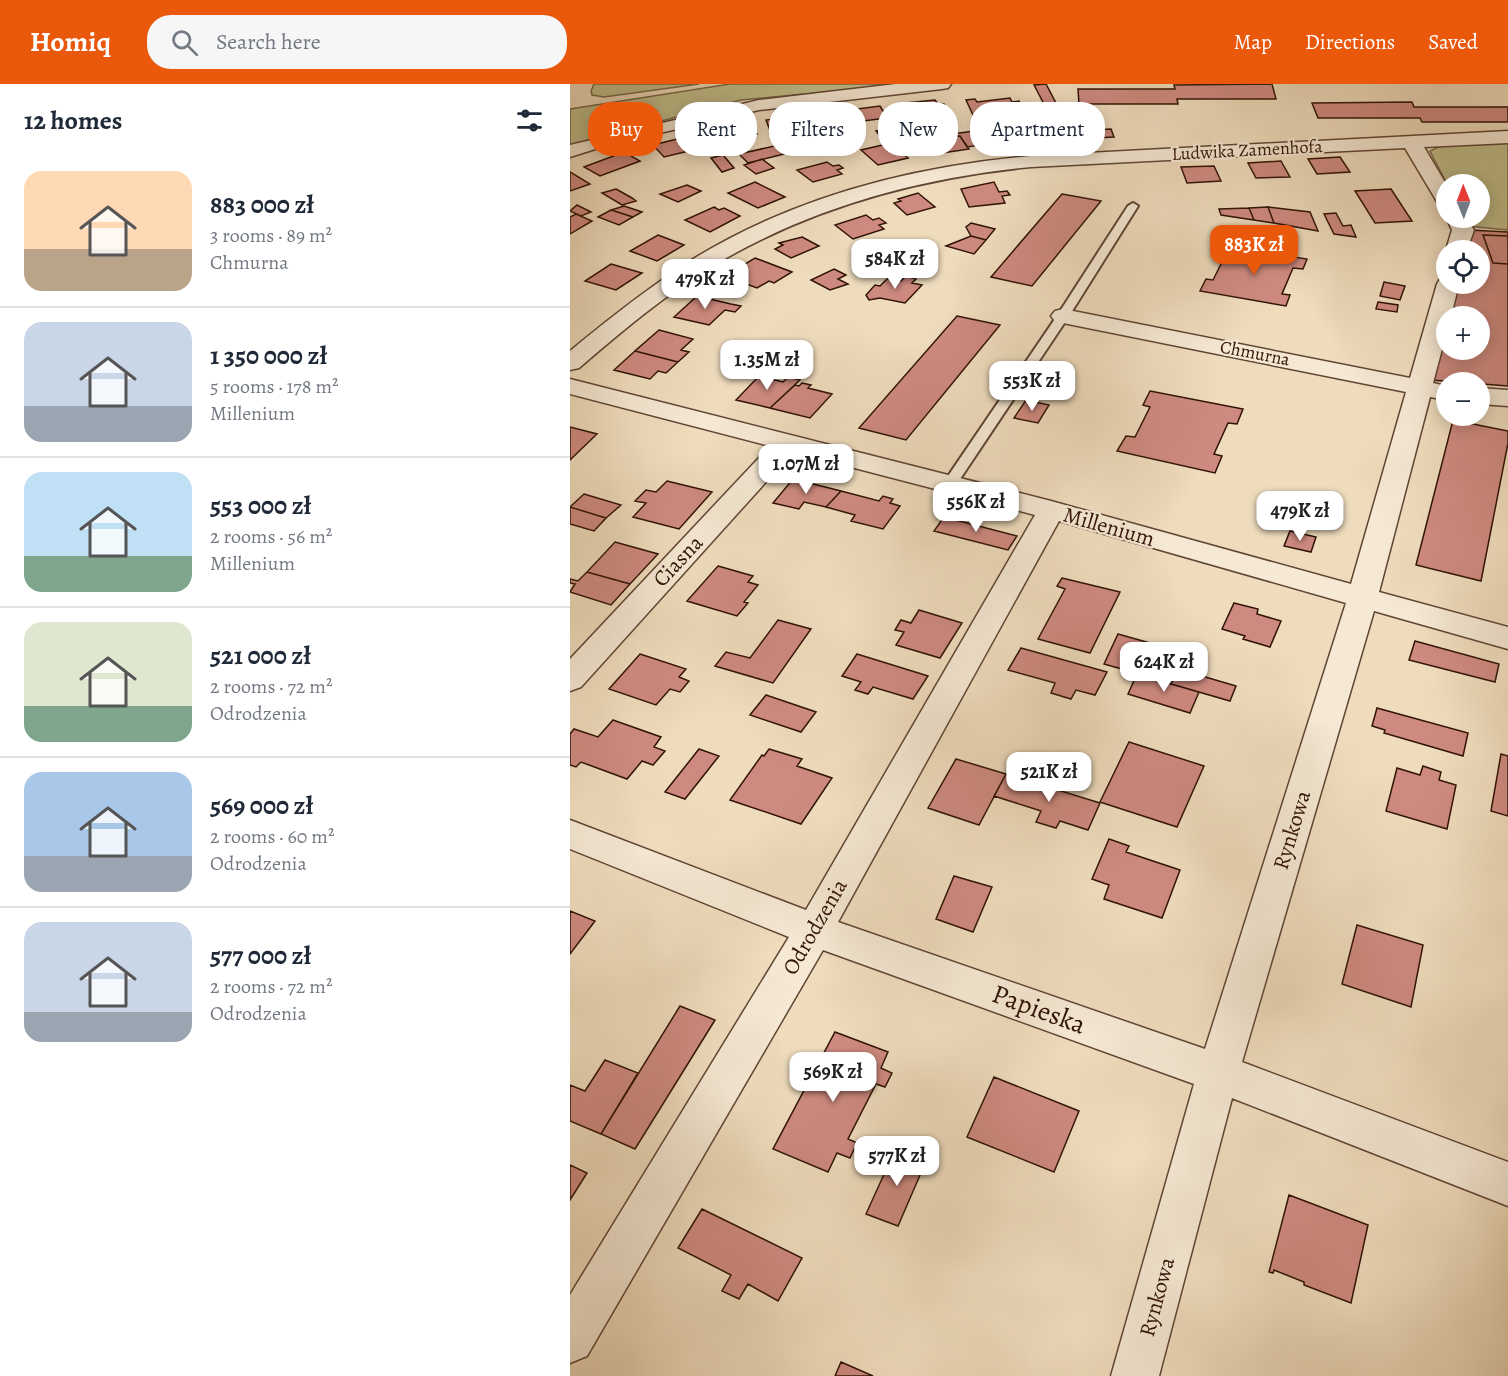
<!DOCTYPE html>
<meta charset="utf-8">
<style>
body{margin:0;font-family:Alegreya,serif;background:#f6f6f7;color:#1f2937;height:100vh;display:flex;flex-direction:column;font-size:22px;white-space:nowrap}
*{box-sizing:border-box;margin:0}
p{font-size:20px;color:#747a83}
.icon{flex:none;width:33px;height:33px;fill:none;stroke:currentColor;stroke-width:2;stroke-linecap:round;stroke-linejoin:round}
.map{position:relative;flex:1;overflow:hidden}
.sheet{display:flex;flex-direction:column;background:#fff;width:570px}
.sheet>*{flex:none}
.guide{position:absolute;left:18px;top:18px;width:570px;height:54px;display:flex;gap:12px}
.needle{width:39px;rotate:359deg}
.controls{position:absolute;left:866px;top:90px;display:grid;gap:12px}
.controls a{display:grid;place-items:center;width:54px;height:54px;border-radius:50%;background:#fff;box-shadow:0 3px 15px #0003;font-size:30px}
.price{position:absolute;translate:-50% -51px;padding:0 14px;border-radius:12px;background:#fff;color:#222;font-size:20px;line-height:39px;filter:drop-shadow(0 2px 3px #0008)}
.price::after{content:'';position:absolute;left:50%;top:36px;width:18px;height:14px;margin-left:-9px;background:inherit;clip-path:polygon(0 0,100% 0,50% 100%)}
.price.on{background:#ea580c;color:#fff}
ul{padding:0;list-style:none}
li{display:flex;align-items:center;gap:18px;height:150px;padding:0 24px}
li+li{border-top:2px solid #e0e1e3}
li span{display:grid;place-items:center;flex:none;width:168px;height:120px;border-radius:18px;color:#555}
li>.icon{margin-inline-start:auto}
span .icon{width:72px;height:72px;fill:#fffc;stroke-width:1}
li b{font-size:26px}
h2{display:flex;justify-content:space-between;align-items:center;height:72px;padding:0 24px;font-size:26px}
.pill{padding:0 21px;border-radius:24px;background:#fff;box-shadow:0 3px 15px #0003;font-size:21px;line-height:54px}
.pill.on{background:#ea580c;color:#fff}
header{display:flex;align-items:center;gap:36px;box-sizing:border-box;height:84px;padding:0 30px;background:#ea580c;color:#fff}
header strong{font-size:28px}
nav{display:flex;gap:33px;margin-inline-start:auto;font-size:21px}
.search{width:420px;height:54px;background:#f6f6f7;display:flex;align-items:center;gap:15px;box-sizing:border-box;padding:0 21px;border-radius:24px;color:#747a83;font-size:22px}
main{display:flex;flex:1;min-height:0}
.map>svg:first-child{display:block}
.green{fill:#c0be8c;stroke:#786849;stroke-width:1.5}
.building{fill:#ce8a80;stroke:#311306;stroke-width:1.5}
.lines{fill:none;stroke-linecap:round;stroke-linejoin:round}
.service-casing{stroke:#604534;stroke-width:4}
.minor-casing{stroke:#604534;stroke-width:3}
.service{fill:#f5e8d4;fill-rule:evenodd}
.minor{fill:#f5e8d4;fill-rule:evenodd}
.labels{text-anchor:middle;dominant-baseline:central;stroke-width:4.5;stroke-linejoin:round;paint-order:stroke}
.far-street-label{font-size:18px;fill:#311306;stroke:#f5e8d4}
.street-label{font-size:22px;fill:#311306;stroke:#f5e8d4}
.near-street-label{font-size:27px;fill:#311306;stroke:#f5e8d4}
</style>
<header>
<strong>Homiq</strong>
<div class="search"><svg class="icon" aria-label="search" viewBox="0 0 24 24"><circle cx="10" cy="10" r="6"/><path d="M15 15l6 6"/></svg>Search here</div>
<nav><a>Map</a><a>Directions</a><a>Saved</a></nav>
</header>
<main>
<section class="sheet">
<h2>12 homes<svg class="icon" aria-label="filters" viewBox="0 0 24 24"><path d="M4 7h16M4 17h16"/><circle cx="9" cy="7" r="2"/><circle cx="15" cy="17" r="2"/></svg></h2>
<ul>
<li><span style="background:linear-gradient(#ffd9b3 65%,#b9a48a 0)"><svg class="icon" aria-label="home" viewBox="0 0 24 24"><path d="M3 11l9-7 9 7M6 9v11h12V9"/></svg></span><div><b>883 000 zł</b><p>3 rooms · 89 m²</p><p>Chmurna</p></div></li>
<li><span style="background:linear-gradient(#c9d6e8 70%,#9aa5b1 0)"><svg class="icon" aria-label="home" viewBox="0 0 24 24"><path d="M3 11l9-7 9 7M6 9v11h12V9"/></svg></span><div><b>1 350 000 zł</b><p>5 rooms · 178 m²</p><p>Millenium</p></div></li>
<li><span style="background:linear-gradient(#bfe0f5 70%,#7fa58c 0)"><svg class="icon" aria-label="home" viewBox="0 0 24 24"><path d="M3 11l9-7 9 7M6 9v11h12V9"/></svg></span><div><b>553 000 zł</b><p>2 rooms · 56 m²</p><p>Millenium</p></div></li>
<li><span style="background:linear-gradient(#dfe7d0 70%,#7fa58c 0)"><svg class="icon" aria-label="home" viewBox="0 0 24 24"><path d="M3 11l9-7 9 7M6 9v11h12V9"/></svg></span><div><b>521 000 zł</b><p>2 rooms · 72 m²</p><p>Odrodzenia</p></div></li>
<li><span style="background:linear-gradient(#a9c7e8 70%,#9aa5b1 0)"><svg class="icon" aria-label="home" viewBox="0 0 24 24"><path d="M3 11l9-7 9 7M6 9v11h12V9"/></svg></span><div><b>569 000 zł</b><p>2 rooms · 60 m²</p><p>Odrodzenia</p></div></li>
<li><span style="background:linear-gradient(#c9d6e8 75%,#9aa5b1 0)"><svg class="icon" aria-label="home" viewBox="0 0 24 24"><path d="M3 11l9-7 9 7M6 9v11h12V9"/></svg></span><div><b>577 000 zł</b><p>2 rooms · 72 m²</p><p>Odrodzenia</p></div></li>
</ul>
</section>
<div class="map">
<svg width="938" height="1292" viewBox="0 0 938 1292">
<rect width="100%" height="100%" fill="#efdcbd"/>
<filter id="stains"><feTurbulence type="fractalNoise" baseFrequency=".00333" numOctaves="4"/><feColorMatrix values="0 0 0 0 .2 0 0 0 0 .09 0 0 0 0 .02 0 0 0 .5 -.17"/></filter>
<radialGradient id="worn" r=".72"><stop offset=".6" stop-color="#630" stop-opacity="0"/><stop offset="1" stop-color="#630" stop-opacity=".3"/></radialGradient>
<path class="green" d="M24 0H129L34 13 22 11 21 7Z
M160 0H343L171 16 0 61V25Z
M938 57V146L897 142 893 134H909V100H877L860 67 873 61Z"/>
<path class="building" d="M476 0 486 19 474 20 464 1Z
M702 0 706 15H607L608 20H509L508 5H605L604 1Z
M440 14 442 18 449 17 451 21 444 22 447 27 403 31 396 16 405 15 407 18Z
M365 16 368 20H374L378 29 360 34 359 32 344 33 336 19Z
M842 18 844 23H938V38H852L850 34H748L742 19Z
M486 19 492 29 462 32 456 22Z
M310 22 313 27H319L321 31 315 32 317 34 285 38 279 26Z
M492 29 497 37 475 40 470 32Z
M243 30 245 34H251L253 39 247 40 249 43 201 49 196 36Z
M470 35 476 49H473L476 54 445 57 444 53 420 55 415 39Z
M174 39 187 50 177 53 180 55 169 58 166 55 144 61 131 49Z
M334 40 338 47 310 52 306 47Z
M541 45 544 53 525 54 523 46Z
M404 47 410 61 397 63 390 52H384L382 50Z
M379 50 381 53 390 52 399 65 366 70 358 56 370 54 368 51Z
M115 53 127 65 94 73 83 61Z
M321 59 338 74 308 81 291 66Z
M209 61 214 70 178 79 169 70Z
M54 68 70 77 30 92 14 83Z
M153 71 164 84 152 88 141 74Z
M770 73 780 88 747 90 738 75Z
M192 75 204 84 186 90 174 81Z
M711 77 720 93 686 94 678 79Z
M257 78 263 82 269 81 273 84 267 86 272 90 243 98 227 86Z
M644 82 651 97 617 99 611 83Z
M0 88 20 100 0 107Z
M185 98 215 113 188 124 158 109Z
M424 98 429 108 437 107 440 111 432 112 435 119 399 123 391 105Z
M117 101 131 107 108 118 90 110Z
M46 105 62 114 66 117 52 121 32 109Z
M821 105 842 137 805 139 785 107Z
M348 109 365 123 337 131 324 119 331 117 328 115Z
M492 110 531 117 462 202 421 193Z
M7 121 21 128 11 132 0 127Z
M54 122 72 128 63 133 41 126Z
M144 123 149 126 154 124 170 132 140 148 115 136Z
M698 123 740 128 748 147 704 139Z
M698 123 704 139 684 136 679 124Z
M679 124 684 136 651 131 649 125Z
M41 126 63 133 49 141 28 133Z
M766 129 773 142 781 141 786 153 764 150 754 130Z
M6 130 22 137 0 150V133Z
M296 131 303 136 309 134 316 139 309 141 314 145 283 155 265 141Z
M401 139 425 145 416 156 401 152 396 143Z
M900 146 938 148V302L861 296 876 239V266H909V232H878L886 200H909V166H895Z
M88 151 114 161 87 177 60 167Z
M913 151 938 152V180L923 179Z
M401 152 416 156 404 170 376 162Z
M232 153 249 162 221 174 205 165 213 161 209 159Z
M654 162 737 175 733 185 723 184 712 210 720 211 716 222 630 207 636 195 643 196 655 172 650 171Z
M185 174 222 188 204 199 199 197 187 204 155 192Z
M41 180 72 189 46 206 15 197Z
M264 185 276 191 268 195 278 200 260 206 241 196Z
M336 192 346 195 342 199 352 201 335 219 310 214 299 216 296 211 305 201 310 202 318 194 331 197Z
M814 198 835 202 830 216 810 212Z
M127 212 161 220 171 222 165 228 155 226 139 241 104 233Z
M808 218 828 221 827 228 806 225Z
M387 232 430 241 336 356 289 344Z
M89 246 123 255 111 266 119 268 108 278 65 267Z
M65 267 100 276 108 278 96 289 88 287 80 295 44 286Z
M189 292 213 298 218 293 230 296 200 324 166 316Z
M232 299 241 301 238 304 262 310 240 334 200 324 225 301 229 302Z
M580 307 673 325 667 340 658 339 644 370 652 372 645 389 547 367 556 352 565 353 580 323 573 321Z
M456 316 479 321 468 339 444 334Z
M883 336 938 347V359L911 497 846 481Z
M0 343 27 350 0 376Z
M223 395 271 407 256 423 234 418 229 425 203 419Z
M97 397 142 408 109 445 63 433 76 419 65 417 76 406 86 408Z
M271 407 309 417 313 412 323 415 320 419 330 422 313 445 281 437 285 431 256 423Z
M14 410 51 421 36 434 0 423Z
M0 424V423L36 434 24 447 0 440Z
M374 433 447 452 438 466 364 447Z
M720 447 746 453 741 468 714 462Z
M45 458 88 470 60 500 17 488Z
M148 482 183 492 178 498 188 501 174 518 178 519 167 532 117 517Z
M17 488 60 500 41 521 0 508 5 500 0 499V495L8 497Z
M492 494 550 508 520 569 468 555 495 505 487 502Z
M664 519 688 525 687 530 711 537 700 563 673 555 675 552 652 545Z
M349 526 392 539 370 574 326 561 334 548 325 546 331 536 341 539Z
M208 536 241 545 203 599 145 582 156 568 180 574Z
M548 550 580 559 566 589 534 580Z
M845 557 929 580 925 598 839 576Z
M451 564 537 588 525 611 506 606 501 615 481 609 485 599 438 586Z
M70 570 116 585 109 593 119 597 110 608 100 605 86 621 39 605Z
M287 570 358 592 343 615 303 603 298 610 285 606 291 598 272 592Z
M608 585 666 602 660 617 601 600Z
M567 590 629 608 620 629 558 610Z
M196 611 246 628 231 648 180 631Z
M807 624 898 649 893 672 814 649 815 646 802 642Z
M43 636 91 653 84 663 95 667 83 681 72 677 57 695 11 678 6 683 0 681V650L4 645 28 653Z
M559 658 634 682 607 743 530 718Z
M129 665 149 672 115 715 95 708Z
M199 665 232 675 227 682 262 694 231 740 160 716 192 671 194 672Z
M931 670 938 672V732L921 727Z
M386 675 436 690 409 741 358 724Z
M853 682 871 688 869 696 886 701 877 745 816 727 827 684 850 691Z
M436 690 530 719 518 746 490 737 486 744 466 738 471 727 424 712Z
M539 755 559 762 556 768 610 786 592 834 534 815 539 801 522 795Z
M384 792 422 803 403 848 366 835Z
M0 827 25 837 0 870Z
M787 841 853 861 841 923 772 900Z
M110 922 145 936 65 1065 31 1050Z
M265 948 318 968 311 984 322 989 315 1003 306 1000 278 1055 287 1059 280 1074 267 1069 258 1088 203 1065Z
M35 976 68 989 31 1050 0 1037V1001L15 1007Z
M424 993 509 1027 484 1088 397 1053Z
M326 1064 357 1075 328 1142 296 1130Z
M0 1081 17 1089 0 1116Z
M719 1111 798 1141 781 1219 734 1201V1198L704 1186 703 1189 699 1188Z
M132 1125 232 1174 208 1217 178 1200 169 1215 152 1207 161 1191 108 1164Z
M271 1278 303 1292H265Z"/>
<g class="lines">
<g class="service-casing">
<path id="service" d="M563 119 568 122 499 232 384 404H374L372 401 487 232 558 122Z"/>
</g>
<g class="minor-casing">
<path id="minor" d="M326 0H381L378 4 372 5 189 26 38 61 0 73V61L189 16Z
M938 47V59L854 63 876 100V123L869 121 835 64 461 83C350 94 242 123 146 180 97 209 52 247 9 284L0 286V267C41 233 83 200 128 172 228 112 345 82 461 72Z
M876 133 896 134 904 146 897 166H876L882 146Z
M876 194V200H889L881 232H876V250L863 299 876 302V316L860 313 809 508 938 543V565L804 527 672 978 938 1078V1122L662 1014 589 1292H541L624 1000 253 866 17 1272 0 1279V1211L219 853 0 765V736L236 826 465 431 223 368 11 603 0 607V575L200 362 0 310V295L481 417 781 500 836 308 493 239 485 237 481 232 485 227 493 225 840 294 867 200 870 195ZM489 437 776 519 635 965 268 838Z
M909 304 938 306V322L909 320Z"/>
</g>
<use href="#service" class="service"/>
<use href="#minor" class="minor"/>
</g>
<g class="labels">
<g class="far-street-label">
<text transform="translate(677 66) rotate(-3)">Ludwika Zamenhofa</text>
<text transform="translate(685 269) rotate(11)">Chmurna</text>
</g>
<g class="street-label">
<text transform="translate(539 443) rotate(16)">Millenium</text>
<text transform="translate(108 477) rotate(-47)">Ciasna</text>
<text transform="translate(722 746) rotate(-73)">Rynkowa</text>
<text transform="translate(245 843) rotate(-60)">Odrodzenia</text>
<text transform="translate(587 1213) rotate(-75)">Rynkowa</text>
</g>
<g class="near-street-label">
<text transform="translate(469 925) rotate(20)">Papieska</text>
</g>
</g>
<rect width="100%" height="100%" filter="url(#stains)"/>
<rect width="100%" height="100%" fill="url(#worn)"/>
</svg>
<div class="controls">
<a><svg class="needle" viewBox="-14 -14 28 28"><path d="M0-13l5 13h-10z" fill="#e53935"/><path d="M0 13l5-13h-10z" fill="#747a83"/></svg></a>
<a><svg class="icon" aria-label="locate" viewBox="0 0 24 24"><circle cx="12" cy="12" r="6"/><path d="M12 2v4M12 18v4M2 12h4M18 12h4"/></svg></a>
<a>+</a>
<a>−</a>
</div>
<b class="price on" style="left:684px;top:192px">883K zł</b>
<b class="price" style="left:325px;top:206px">584K zł</b>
<b class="price" style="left:135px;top:226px">479K zł</b>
<b class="price" style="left:197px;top:307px">1.35M zł</b>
<b class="price" style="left:462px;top:328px">553K zł</b>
<b class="price" style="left:236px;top:411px">1.07M zł</b>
<b class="price" style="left:406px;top:449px">556K zł</b>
<b class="price" style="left:730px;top:458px">479K zł</b>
<b class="price" style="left:594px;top:609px">624K zł</b>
<b class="price" style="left:479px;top:719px">521K zł</b>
<b class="price" style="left:263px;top:1019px">569K zł</b>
<b class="price" style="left:327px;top:1103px">577K zł</b>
<div class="guide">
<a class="pill on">Buy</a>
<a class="pill">Rent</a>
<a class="pill">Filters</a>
<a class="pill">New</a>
<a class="pill">Apartment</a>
</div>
</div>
</main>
